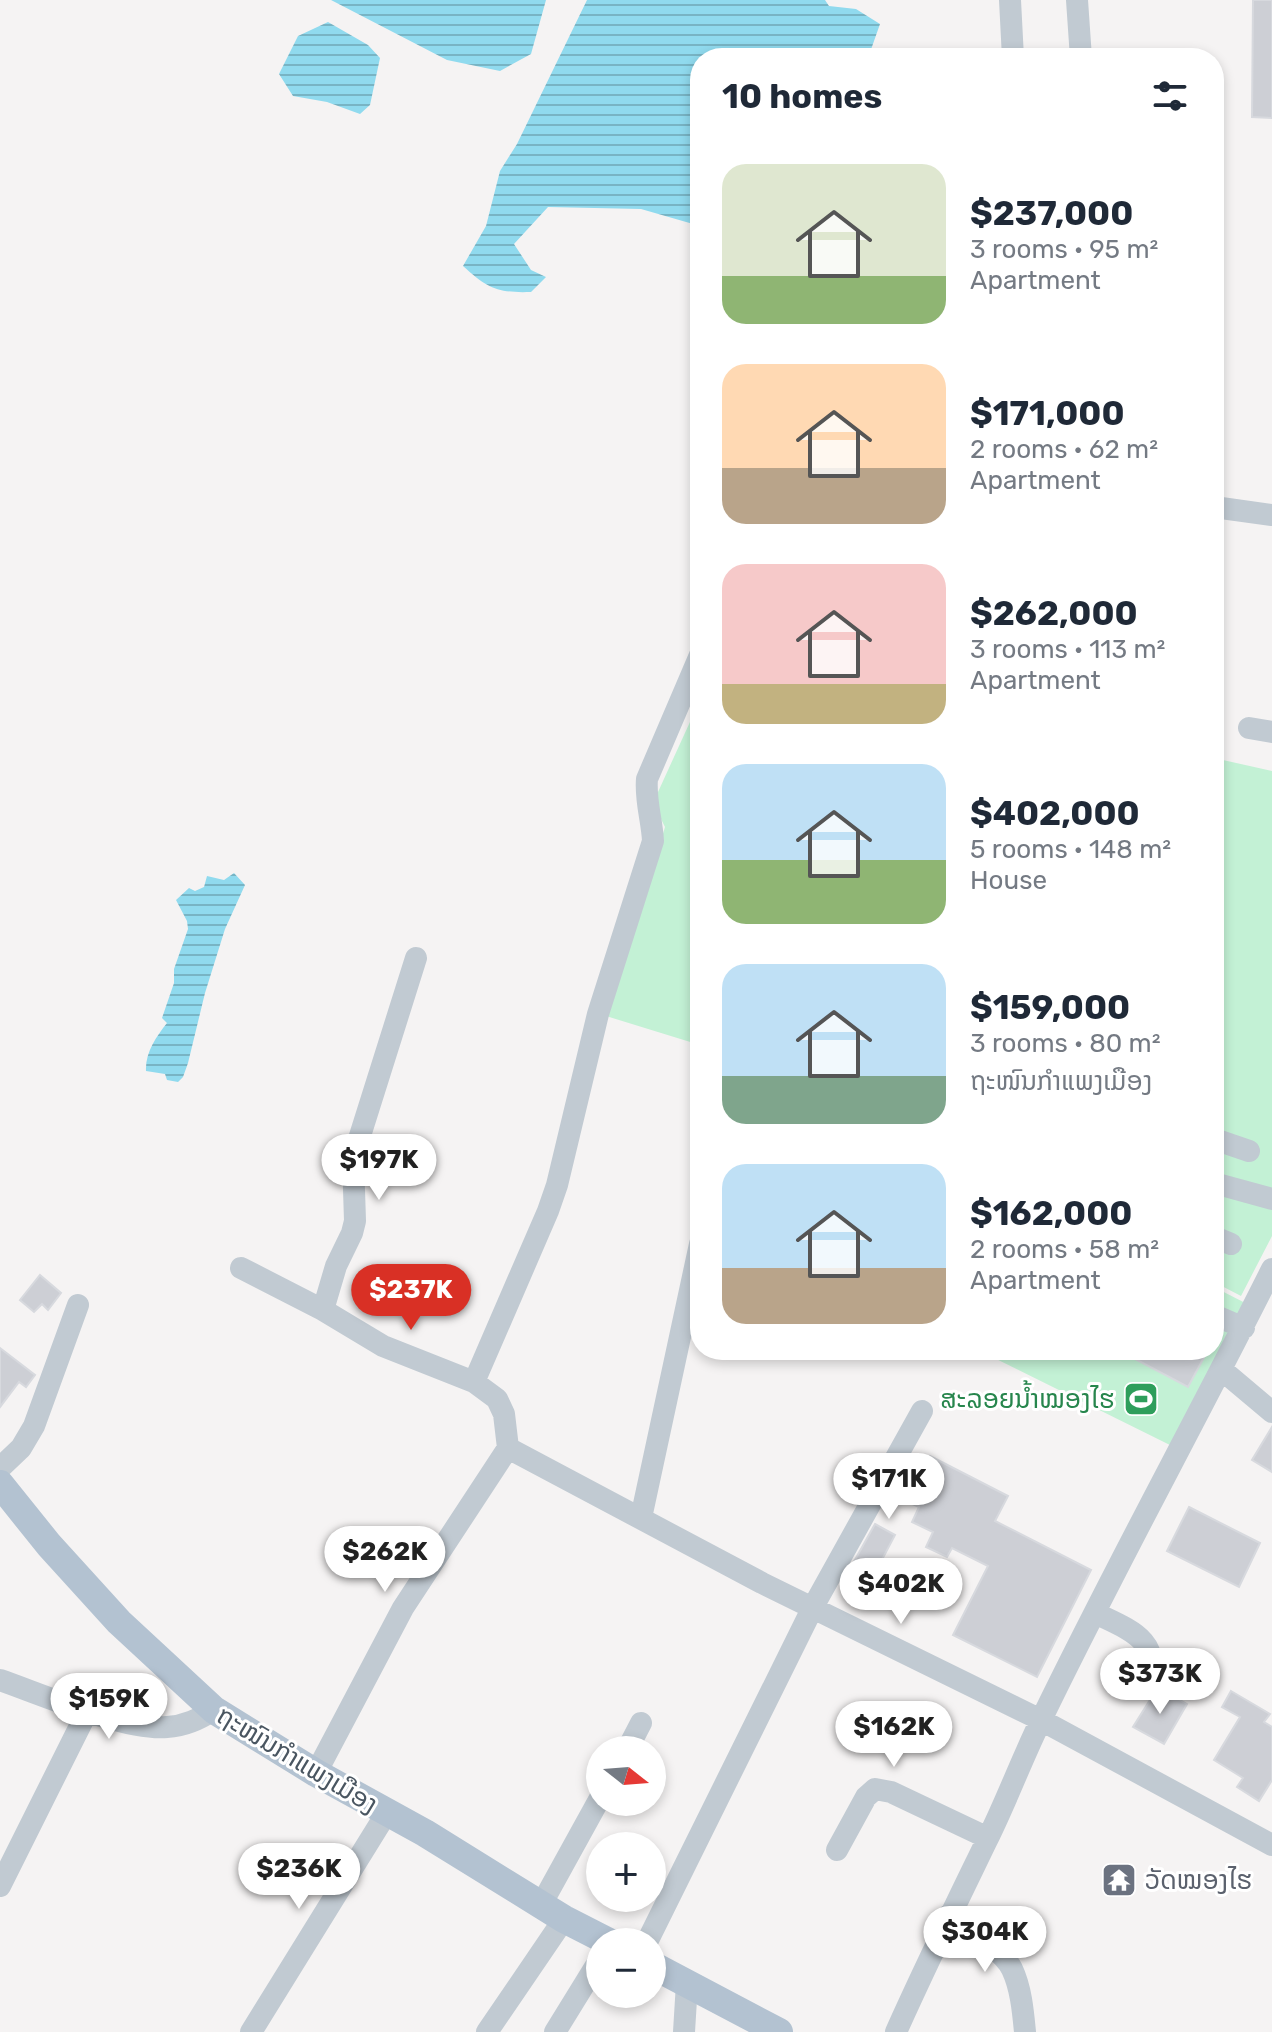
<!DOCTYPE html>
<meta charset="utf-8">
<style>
body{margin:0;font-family:Rubik,"Noto Sans Lao",sans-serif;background:#f2f2f3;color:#1f2937;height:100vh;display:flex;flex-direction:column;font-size:30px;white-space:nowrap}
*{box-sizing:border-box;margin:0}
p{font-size:26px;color:#747a83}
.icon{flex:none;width:44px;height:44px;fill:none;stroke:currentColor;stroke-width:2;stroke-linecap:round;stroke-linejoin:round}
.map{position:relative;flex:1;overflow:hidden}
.drawer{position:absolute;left:690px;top:48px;width:534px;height:1312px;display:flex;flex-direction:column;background:#fff;border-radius:32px;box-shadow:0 4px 12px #0003}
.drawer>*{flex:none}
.needle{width:52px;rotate:107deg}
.controls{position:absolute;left:586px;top:1736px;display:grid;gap:16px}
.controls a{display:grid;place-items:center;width:80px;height:80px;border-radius:50%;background:#fff;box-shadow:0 4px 12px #0003;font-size:40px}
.price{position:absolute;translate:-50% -68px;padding:0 18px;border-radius:28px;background:#fff;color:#222;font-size:26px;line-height:52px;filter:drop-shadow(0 2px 4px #0008)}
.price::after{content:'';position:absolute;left:50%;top:48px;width:24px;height:18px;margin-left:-12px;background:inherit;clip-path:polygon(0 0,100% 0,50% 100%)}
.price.active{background:#d93025;color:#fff}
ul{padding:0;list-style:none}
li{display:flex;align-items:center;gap:24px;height:200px;padding:0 32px}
li span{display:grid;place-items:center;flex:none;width:224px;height:160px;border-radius:24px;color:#555}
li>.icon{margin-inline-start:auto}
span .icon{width:96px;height:96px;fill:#fffc;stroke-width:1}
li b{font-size:34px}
h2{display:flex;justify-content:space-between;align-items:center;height:96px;padding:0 32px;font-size:34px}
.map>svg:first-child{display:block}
.pitch{fill:#c3f1d5}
.water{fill:url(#water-rules)}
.building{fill:#cdcfd5;stroke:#d7d9de;stroke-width:2}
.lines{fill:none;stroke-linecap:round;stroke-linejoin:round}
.minor{stroke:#c1cad2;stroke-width:22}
.major{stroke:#b3c2d1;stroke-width:28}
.labels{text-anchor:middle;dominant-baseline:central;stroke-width:6;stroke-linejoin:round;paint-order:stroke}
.leisure-label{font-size:26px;fill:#27864d;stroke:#fff;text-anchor:end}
.street-label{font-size:26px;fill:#4a5661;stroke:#fff}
.worship-label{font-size:26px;fill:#5b616d;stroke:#fff;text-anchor:start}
</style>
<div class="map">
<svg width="1272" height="2032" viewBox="0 0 1272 2032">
<defs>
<pattern id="water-rules" width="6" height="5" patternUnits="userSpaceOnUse" patternTransform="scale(2)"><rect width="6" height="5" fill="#90daee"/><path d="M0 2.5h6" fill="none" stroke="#78b4c4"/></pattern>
</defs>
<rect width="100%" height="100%" fill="#f5f3f3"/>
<path class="pitch" d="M700 700V1045L606 1016 665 827 653 803Z
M1214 758 1272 771V1236L1241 1296 1214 1282Z
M1214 1287 1253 1307 1178 1449 978 1350H1214Z"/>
<path class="water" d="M331 0H546L531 54 500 71 447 60Z
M587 0H825L829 6 856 9 880 24 868 58H700V226L641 209 548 207 514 244 531 270 546 277 531 292C498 293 488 289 463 266L486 226 500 171 517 144Z
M328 22 368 45 380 58 370 105 360 114 327 102 293 96 279 74 298 36Z
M234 873 245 885 225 929 205 993 188 1063 183 1077 178 1082 167 1080 165 1074 146 1071C145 1053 156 1037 167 1023L162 1018 174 983V969L188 929 187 921 176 900 189 888 195 891 204 887 207 876 224 880Z"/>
<path class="building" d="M1253 0H1272V118L1252 117Z
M40 1275 61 1293 48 1310 42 1304 34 1312 20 1300Z
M0 1348 35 1375 26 1387 19 1382 0 1407Z
M1118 1350H1208L1188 1387Z
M1272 1427V1472L1252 1460Z
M930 1456 1008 1496 995 1521 1091 1570 1037 1677 953 1635 988 1566 952 1548 947 1557 926 1547 933 1532 912 1522 919 1507 908 1502Z
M1189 1507 1260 1543 1239 1587 1167 1551Z
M875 1524 895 1535 864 1594 842 1583Z
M1158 1687 1187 1704 1164 1744 1133 1727Z
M1231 1691 1270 1714 1264 1722 1272 1727V1780L1259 1801 1237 1787 1243 1778 1214 1760 1240 1717 1222 1707Z"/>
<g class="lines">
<path class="minor" d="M1010 0 1013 58
M1077 0 1081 58
M1214 507 1272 515
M1249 728 1272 732
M1214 1139 1249 1151
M1214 1183 1272 1199
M1214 1237 1231 1244
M241 1268 323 1310 383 1346 474 1382 497 1399 504 1414 508 1448 403 1608 316 1773
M323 1310 336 1266 352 1233 355 1221 353 1158 416 958
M1214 1315 1244 1328
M1222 1370 1272 1412
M474 1382 548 1211 557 1185 598 1014 653 841C652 820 645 800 647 779L700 655
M508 1448 762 1583 1041 1720 1272 1845
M0 1468 21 1448 34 1426 78 1305
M641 1518 700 1244
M1095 1613C1128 1629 1167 1642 1144 1685
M0 1680C43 1695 126 1731 167 1727 185 1726 199 1719 214 1710
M627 1750 641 1723
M837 1850 866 1797 875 1789 891 1792 988 1838
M0 1886 88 1710
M541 1905 600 1798
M949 1915C967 1929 1002 1949 1012 1969 1021 1988 1023 2011 1025 2032
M647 1942 813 1607 922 1411
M251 2032 386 1814
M487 2032 564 1919
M555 2032 600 1959
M684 2032 687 1983
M896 2032C925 1967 956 1904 987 1840 1007 1800 1022 1758 1042 1718 1115 1567 1197 1419 1272 1269"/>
<path class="major" d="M0 1484 49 1545 119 1622 214 1710 316 1773 425 1833 564 1919 609 1942
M652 1965 779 2032"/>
</g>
<defs>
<g id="stadium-square" transform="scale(1.8)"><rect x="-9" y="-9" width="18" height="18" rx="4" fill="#2e9e5b" stroke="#fff"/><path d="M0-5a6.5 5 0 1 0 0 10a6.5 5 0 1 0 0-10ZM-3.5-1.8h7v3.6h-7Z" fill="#fff"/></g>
<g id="temple-square" transform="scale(1.8)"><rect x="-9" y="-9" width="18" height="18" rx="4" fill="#6b7280" stroke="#fff"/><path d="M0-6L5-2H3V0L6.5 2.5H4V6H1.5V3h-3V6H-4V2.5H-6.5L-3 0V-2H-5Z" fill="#fff"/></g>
</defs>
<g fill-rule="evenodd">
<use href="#stadium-square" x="1141" y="1399"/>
<use href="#temple-square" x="1119" y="1880"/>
</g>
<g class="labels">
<g class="leisure-label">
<text x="1115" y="1399">ສະລອຍນ້ຳໝອງໄຮ</text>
</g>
<g class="street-label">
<text transform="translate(297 1760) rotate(31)">ຖະໜົນກຳແພງເມືອງ</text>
</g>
<g class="worship-label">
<text x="1145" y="1880">ວັດໝອງໄຮ</text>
</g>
</g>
</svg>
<div class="controls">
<a><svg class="needle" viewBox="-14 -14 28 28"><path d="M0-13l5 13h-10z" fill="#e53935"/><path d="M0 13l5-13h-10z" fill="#747a83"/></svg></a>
<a>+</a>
<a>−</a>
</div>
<b class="price" style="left:379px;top:1202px">$197K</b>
<b class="price active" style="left:411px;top:1332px">$237K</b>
<b class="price" style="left:889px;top:1521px">$171K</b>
<b class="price" style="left:385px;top:1594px">$262K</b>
<b class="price" style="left:901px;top:1626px">$402K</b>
<b class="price" style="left:1160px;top:1716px">$373K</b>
<b class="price" style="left:109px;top:1741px">$159K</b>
<b class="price" style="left:894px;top:1769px">$162K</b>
<b class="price" style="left:299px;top:1911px">$236K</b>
<b class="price" style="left:985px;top:1974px">$304K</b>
<section class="drawer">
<h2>10 homes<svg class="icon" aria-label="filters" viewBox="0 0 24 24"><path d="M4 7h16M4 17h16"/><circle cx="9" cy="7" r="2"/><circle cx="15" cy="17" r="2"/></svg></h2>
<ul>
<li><span style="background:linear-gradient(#dfe7d0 70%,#8fb573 0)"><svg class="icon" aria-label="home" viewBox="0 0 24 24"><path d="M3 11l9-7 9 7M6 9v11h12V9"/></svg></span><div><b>$237,000</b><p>3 rooms · 95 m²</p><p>Apartment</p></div></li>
<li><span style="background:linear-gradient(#ffd9b3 65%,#b9a48a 0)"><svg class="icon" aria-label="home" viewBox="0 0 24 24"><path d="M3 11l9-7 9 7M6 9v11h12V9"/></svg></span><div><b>$171,000</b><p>2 rooms · 62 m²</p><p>Apartment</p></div></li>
<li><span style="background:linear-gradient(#f6c9c9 75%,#c2b280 0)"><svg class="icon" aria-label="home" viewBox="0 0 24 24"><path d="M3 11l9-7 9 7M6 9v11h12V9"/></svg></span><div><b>$262,000</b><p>3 rooms · 113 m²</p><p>Apartment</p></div></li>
<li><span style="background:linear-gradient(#bfe0f5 60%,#8fb573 0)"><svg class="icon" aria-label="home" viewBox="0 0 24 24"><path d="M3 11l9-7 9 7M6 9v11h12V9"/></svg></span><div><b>$402,000</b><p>5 rooms · 148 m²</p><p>House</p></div></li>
<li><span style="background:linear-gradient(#bfe0f5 70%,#7fa58c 0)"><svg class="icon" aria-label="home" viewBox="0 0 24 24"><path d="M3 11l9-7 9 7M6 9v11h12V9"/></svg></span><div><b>$159,000</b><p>3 rooms · 80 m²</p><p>ຖະໜົນກຳແພງເມືອງ</p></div></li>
<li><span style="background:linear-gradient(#bfe0f5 65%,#b9a48a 0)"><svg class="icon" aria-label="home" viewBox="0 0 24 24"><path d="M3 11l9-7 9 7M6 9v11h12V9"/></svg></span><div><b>$162,000</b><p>2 rooms · 58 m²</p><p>Apartment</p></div></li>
</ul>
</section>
</div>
